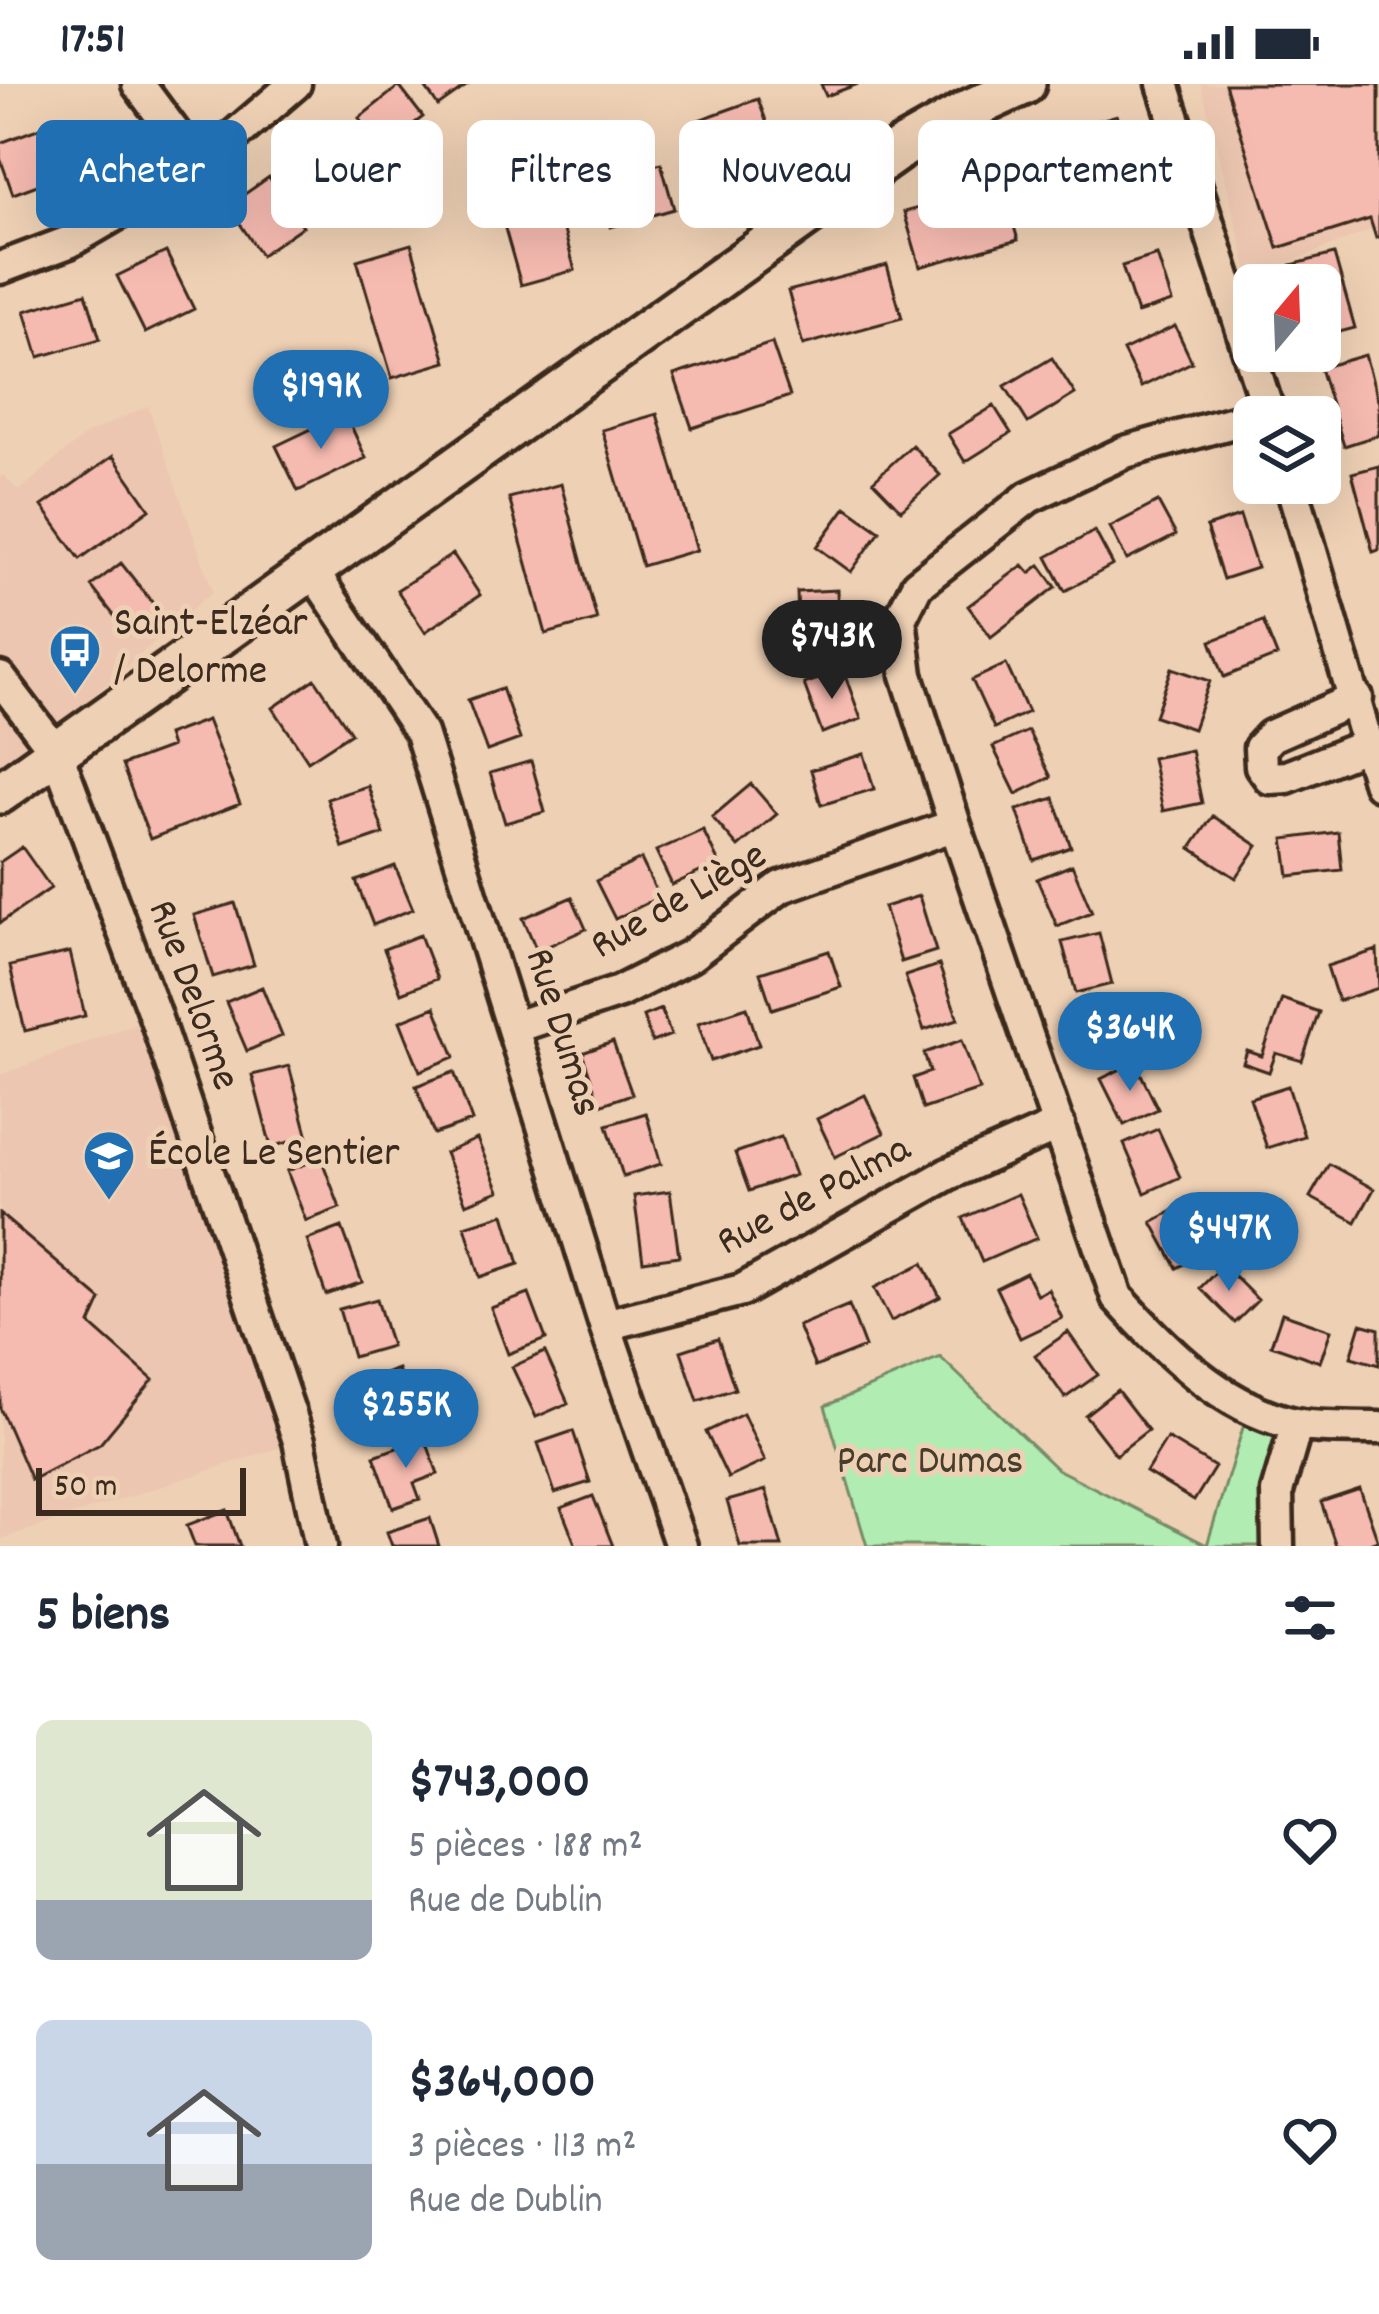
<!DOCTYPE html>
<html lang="fr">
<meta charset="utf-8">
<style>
body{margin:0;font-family:Dekko,sans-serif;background:#f2f2f3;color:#1f2937;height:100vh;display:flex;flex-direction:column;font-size:45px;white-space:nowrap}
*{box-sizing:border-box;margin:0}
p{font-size:39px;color:#747a83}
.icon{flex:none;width:66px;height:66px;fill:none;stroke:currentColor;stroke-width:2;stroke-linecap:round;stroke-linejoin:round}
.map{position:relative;height:1462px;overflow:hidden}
.drawer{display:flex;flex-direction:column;background:#fff;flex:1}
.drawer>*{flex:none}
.banner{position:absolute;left:36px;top:36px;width:1308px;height:108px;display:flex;gap:24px}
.needle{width:78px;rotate:19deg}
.tools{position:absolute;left:1233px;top:180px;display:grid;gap:24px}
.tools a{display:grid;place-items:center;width:108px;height:108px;border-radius:18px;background:#fff;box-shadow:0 12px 48px #0002;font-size:60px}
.scale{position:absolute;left:36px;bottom:30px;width:210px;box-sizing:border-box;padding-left:12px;border:6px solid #3b2a1e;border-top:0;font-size:33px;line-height:42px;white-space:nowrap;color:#3b2a1e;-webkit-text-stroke:9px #eed0b4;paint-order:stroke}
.price{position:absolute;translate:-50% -102px;padding:0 27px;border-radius:42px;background:#1f6fb2;color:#fff;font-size:39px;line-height:78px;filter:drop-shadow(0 3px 6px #0008)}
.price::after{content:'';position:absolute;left:50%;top:72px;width:36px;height:27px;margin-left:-18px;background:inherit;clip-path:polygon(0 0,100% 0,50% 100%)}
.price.on{background:#222;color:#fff}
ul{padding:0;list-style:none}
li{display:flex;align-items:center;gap:36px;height:300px;padding:0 36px}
li span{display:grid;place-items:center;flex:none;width:336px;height:240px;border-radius:18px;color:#555}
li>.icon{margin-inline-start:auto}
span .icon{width:144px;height:144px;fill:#fffc;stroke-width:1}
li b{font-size:51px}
h2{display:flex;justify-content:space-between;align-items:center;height:144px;padding:0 36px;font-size:51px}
.pill{padding:0 42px;border-radius:18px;background:#fff;box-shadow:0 12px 48px #0002;font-size:42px;line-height:108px}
.pill.on{background:#1f6fb2;color:#fff}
.status{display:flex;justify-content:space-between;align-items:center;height:84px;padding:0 60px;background:#fff;direction:ltr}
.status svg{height:33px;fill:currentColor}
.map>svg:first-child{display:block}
.built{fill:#ecc6b0}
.green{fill:#b1ecb2;stroke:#768b68;stroke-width:3}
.building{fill:#f5bab0;stroke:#3b2a1e;stroke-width:3}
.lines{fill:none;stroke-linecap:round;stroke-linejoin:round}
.minor-casing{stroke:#3b2a1e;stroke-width:39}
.tertiary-casing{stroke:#3b2a1e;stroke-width:48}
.minor{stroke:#eed0b4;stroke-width:30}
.tertiary{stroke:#eed0b4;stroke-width:39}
.labels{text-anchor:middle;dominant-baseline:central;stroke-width:10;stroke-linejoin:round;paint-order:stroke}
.poi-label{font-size:42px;fill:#3b2a1e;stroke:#eed0b4;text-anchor:start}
.street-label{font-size:42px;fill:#3b2a1e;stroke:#eed0b4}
.park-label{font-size:42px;fill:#473d2d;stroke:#eed0b4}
</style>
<div class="status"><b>17:51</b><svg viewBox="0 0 49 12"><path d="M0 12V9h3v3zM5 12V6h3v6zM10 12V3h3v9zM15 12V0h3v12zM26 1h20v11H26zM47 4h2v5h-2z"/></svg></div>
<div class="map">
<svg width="1379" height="1462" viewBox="0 0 1379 1462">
<rect width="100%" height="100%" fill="#eed0b4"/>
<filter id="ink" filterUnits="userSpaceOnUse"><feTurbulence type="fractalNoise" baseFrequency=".00833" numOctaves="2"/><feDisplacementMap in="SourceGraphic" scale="24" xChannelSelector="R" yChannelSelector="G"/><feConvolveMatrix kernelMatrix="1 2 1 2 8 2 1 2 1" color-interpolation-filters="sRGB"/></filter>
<g filter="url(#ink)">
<path class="built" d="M1201 0H1379L1376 144 1250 194Z
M148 322 213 507 63 638 0 681V393L3 391 19 407 85 351Z
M155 932 299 1357 0 1455V991Z"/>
<path class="green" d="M940 1273 1057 1385 1207 1461 1249 1324 1297 1340 1278 1462H867L825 1322Z"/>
<path class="building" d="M423 0H469L438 22Z
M821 0H858L826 12Z
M1225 0H1379V153L1376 154 1370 135 1278 164Z
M399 2 423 33 382 64 359 34Z
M758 15 775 61 713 82 696 37Z
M1117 31 1135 88 1038 117 1021 59Z
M64 35 83 84 13 110 0 74V59Z
M339 47 362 79 318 112 294 79Z
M541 65 575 186 521 201 487 81Z
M661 79 674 125 611 143 598 97Z
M269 93 303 142 261 171 228 122Z
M1002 101 1018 156 920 183 904 128Z
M411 160 446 278 392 294 357 176Z
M166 168 194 225 145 249 117 192Z
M1334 170 1355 244 1320 253V201H1296L1291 181Z
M1157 171 1172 218 1137 229 1122 182Z
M887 181 902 234 803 261 788 207Z
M86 209 100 255 39 273 25 227Z
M1175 242 1192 278 1141 303 1123 267Z
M772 259 790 312 692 344 674 291Z
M1365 271 1379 319V351L1344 362 1320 284Z
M1052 274 1075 310 1028 339 1005 302Z
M994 322 1011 349 965 378 948 350Z
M345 329 366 374 298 407 276 362Z
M657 330 697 466 642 482 602 346Z
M912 361 940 391 901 426 873 397Z
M113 372 150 425 80 475 42 422Z
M1379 382V466L1373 468 1352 389Z
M561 400 597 536 546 550 509 414Z
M1158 418 1176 451 1127 476 1110 443Z
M846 423 880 447 851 488 817 463Z
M1240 432 1257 484 1223 495 1206 443Z
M1095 447 1113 481 1065 507 1047 473Z
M453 470 480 511 425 548 397 506Z
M121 479 159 527 129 551 91 502Z
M1023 481 1030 489 1040 481 1056 503 991 553 968 522Z
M837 506 839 559 799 560 797 508Z
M1263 537 1277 572 1224 593 1211 557Z
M1006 580 1028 628 994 644 972 596Z
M1172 584 1210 597 1193 645 1155 632Z
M843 586 861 635 822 649 804 600Z
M315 595 351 649 308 677 273 624Z
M502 604 520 655 487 667 468 616Z
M207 636 240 720 150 755 122 681 171 663 167 651Z
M1028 647 1051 693 1016 710 993 663Z
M1191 666 1202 719 1163 727 1152 674Z
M864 670 874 705 821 721 811 686Z
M531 677 545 728 505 739 490 689Z
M751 700 777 730 738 763 712 733Z
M368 702 384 750 343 764 327 715Z
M1054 714 1071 763 1034 776 1017 726Z
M1213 732 1258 762 1236 794 1191 764Z
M703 746 719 779 672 801 656 767Z
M1338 748 1342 786 1289 792 1284 755Z
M22 763 51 804 0 839V778Z
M641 775 659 813 615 835 596 797Z
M1072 781 1092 828 1057 842 1037 795Z
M395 782 413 825 373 841 356 797Z
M919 812 936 867 901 878 884 823Z
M572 813 586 845 537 867 523 834Z
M235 819 254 881 213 893 194 831Z
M1099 849 1112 900 1076 909 1062 858Z
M420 851 437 895 401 909 384 865Z
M1377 866 1379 904 1338 917 1327 882Z
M829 867 841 903 772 925 760 889Z
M70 868 85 932 25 947 10 882Z
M939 881 958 935 924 946 905 892Z
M262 903 282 952 247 967 226 918Z
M1118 913 1135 964 1100 975 1083 925Z
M1282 915 1319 928 1302 977 1276 969 1269 988 1243 979 1247 967 1262 972Z
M435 923 455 973 420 987 400 937Z
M747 923 759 961 711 977 698 939Z
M661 925 671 951 652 958 643 932Z
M962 956 979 1006 923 1025 913 994 930 988 924 969Z
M613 958 632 1010 600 1021 582 969Z
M1135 978 1158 1025 1124 1041 1101 995Z
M289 982 308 1053 271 1063 252 991Z
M454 988 472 1037 434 1050 416 1002Z
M1288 1002 1304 1052 1267 1064 1250 1014Z
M865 1011 884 1049 835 1073 817 1035Z
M646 1029 661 1080 623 1092 607 1041Z
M1158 1045 1180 1093 1145 1109 1124 1060Z
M781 1053 795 1091 749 1107 735 1069Z
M477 1055 499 1107 466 1120 445 1069Z
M321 1074 340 1124 306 1137 287 1087Z
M1329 1080 1374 1105 1356 1138 1310 1113Z
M670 1107 679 1172 643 1177 634 1112Z
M1018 1110 1037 1154 982 1178 963 1134Z
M1184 1121 1209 1167 1177 1184 1152 1138Z
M0 1130 101 1216 90 1240 153 1296 100 1360 31 1396 0 1324Z
M504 1130 519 1180 480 1193 465 1142Z
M342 1143 362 1198 326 1211 307 1156Z
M923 1179 940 1213 891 1237 874 1204Z
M1223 1181 1258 1216 1235 1239 1200 1204Z
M1026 1189 1037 1211 1048 1205 1062 1234 1020 1254 996 1204Z
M529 1210 546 1255 508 1270 491 1224Z
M377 1215 391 1262 353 1273 339 1225Z
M849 1221 865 1263 815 1283 798 1242Z
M1282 1229 1331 1246 1320 1278 1271 1261Z
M1361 1240 1379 1245V1281L1351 1273Z
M1068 1248 1098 1291 1065 1314 1035 1271Z
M718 1255 735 1305 698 1317 681 1267Z
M545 1268 568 1319 536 1333 512 1283Z
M398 1285 416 1337 384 1349 365 1297Z
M1117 1306 1148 1346 1116 1371 1085 1331Z
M743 1330 765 1377 728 1394 706 1348Z
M573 1347 590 1398 555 1409 538 1359Z
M425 1354 438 1390 414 1399 420 1415 393 1424 374 1372Z
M1167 1354 1215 1383 1194 1417 1146 1388Z
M1360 1405 1378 1457 1363 1462H1336L1321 1418Z
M766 1406 782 1462H740L727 1417Z
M593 1412 613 1462H576L561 1424Z
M227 1426 240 1462H195L187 1441Z
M430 1434 439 1462H392L387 1448Z"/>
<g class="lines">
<g class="minor-casing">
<path id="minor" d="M138 0 199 82
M1163 0 1270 333
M0 184 69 158 199 82 295 0
M1269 328 1125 368 1029 413 917 501 900 535 907 591 955 741 1117 1213C1165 1266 1222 1324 1295 1340 1322 1345 1352 1343 1379 1344
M1291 399 1379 700
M311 485 421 649 605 1241 681 1462
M0 594 57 669 155 932 299 1357 321 1462
M1357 614 1271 652 1260 664 1261 682 1270 694 1287 693 1367 661
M515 943 619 908 690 872 781 803 955 741
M605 1241 742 1206 948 1090 1059 1041
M1278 1462 1277 1408 1297 1340"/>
</g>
<g class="tertiary-casing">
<path id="tertiary" d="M0 709 900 65 971 25 1025 0"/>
</g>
<use href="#minor" class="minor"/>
<use href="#tertiary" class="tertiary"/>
</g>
</g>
<defs>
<g id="bus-pin" transform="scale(2.7)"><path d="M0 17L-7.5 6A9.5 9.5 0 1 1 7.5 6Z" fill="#1f6fb2" stroke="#eed0b4"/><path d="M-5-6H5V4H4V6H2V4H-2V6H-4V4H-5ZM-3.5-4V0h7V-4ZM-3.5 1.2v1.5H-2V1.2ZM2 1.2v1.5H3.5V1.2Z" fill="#fff"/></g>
<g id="school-pin" transform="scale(2.7)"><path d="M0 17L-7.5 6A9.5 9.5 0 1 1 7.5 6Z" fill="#1f6fb2" stroke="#eed0b4"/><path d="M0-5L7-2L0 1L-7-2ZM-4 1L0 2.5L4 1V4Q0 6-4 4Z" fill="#fff"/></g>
</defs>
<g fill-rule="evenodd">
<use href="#bus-pin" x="75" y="566"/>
<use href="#school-pin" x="109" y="1072"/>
</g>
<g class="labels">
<g class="poi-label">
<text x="114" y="542">Saint-Elzéar<tspan x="114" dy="48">/ Delorme</tspan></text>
<text x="148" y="1072">École Le Sentier</text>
</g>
<g class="street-label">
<text transform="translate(680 819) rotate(-30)">Rue de Liège</text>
<text transform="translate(191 912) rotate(70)">Rue Delorme</text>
<text transform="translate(560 949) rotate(73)">Rue Dumas</text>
<text transform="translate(815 1114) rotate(-28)">Rue de Palma</text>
</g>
<g class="park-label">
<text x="930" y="1380">Parc Dumas</text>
</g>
</g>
</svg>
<div class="tools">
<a><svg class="needle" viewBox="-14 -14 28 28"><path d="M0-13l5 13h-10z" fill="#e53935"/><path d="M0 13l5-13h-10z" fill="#747a83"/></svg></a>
<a><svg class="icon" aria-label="layers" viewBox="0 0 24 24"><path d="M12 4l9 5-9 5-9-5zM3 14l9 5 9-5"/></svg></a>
</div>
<div class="scale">50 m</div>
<b class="price" style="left:321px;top:368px">$199K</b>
<b class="price on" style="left:832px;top:618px">$743K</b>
<b class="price" style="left:1130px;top:1010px">$364K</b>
<b class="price" style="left:1229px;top:1210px">$447K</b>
<b class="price" style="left:406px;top:1387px">$255K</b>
<div class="banner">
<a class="pill on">Acheter</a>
<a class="pill">Louer</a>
<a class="pill">Filtres</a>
<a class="pill">Nouveau</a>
<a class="pill">Appartement</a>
</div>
</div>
<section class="drawer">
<h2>5 biens<svg class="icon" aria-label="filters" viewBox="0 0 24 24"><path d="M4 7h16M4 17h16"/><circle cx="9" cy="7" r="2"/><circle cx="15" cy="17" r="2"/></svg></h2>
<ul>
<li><span style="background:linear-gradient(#dfe7d0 75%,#9aa5b1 0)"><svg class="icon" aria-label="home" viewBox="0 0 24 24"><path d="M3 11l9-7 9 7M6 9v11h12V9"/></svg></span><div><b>$743,000</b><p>5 pièces · 188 m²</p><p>Rue de Dublin</p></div><svg class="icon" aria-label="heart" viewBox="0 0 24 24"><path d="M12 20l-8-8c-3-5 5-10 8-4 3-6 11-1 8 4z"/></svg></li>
<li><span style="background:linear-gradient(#c9d6e8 60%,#9aa5b1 0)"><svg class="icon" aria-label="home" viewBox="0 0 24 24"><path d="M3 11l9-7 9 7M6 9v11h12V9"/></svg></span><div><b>$364,000</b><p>3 pièces · 113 m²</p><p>Rue de Dublin</p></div><svg class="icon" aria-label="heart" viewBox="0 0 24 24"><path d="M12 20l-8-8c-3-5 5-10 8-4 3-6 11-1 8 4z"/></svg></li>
</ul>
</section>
